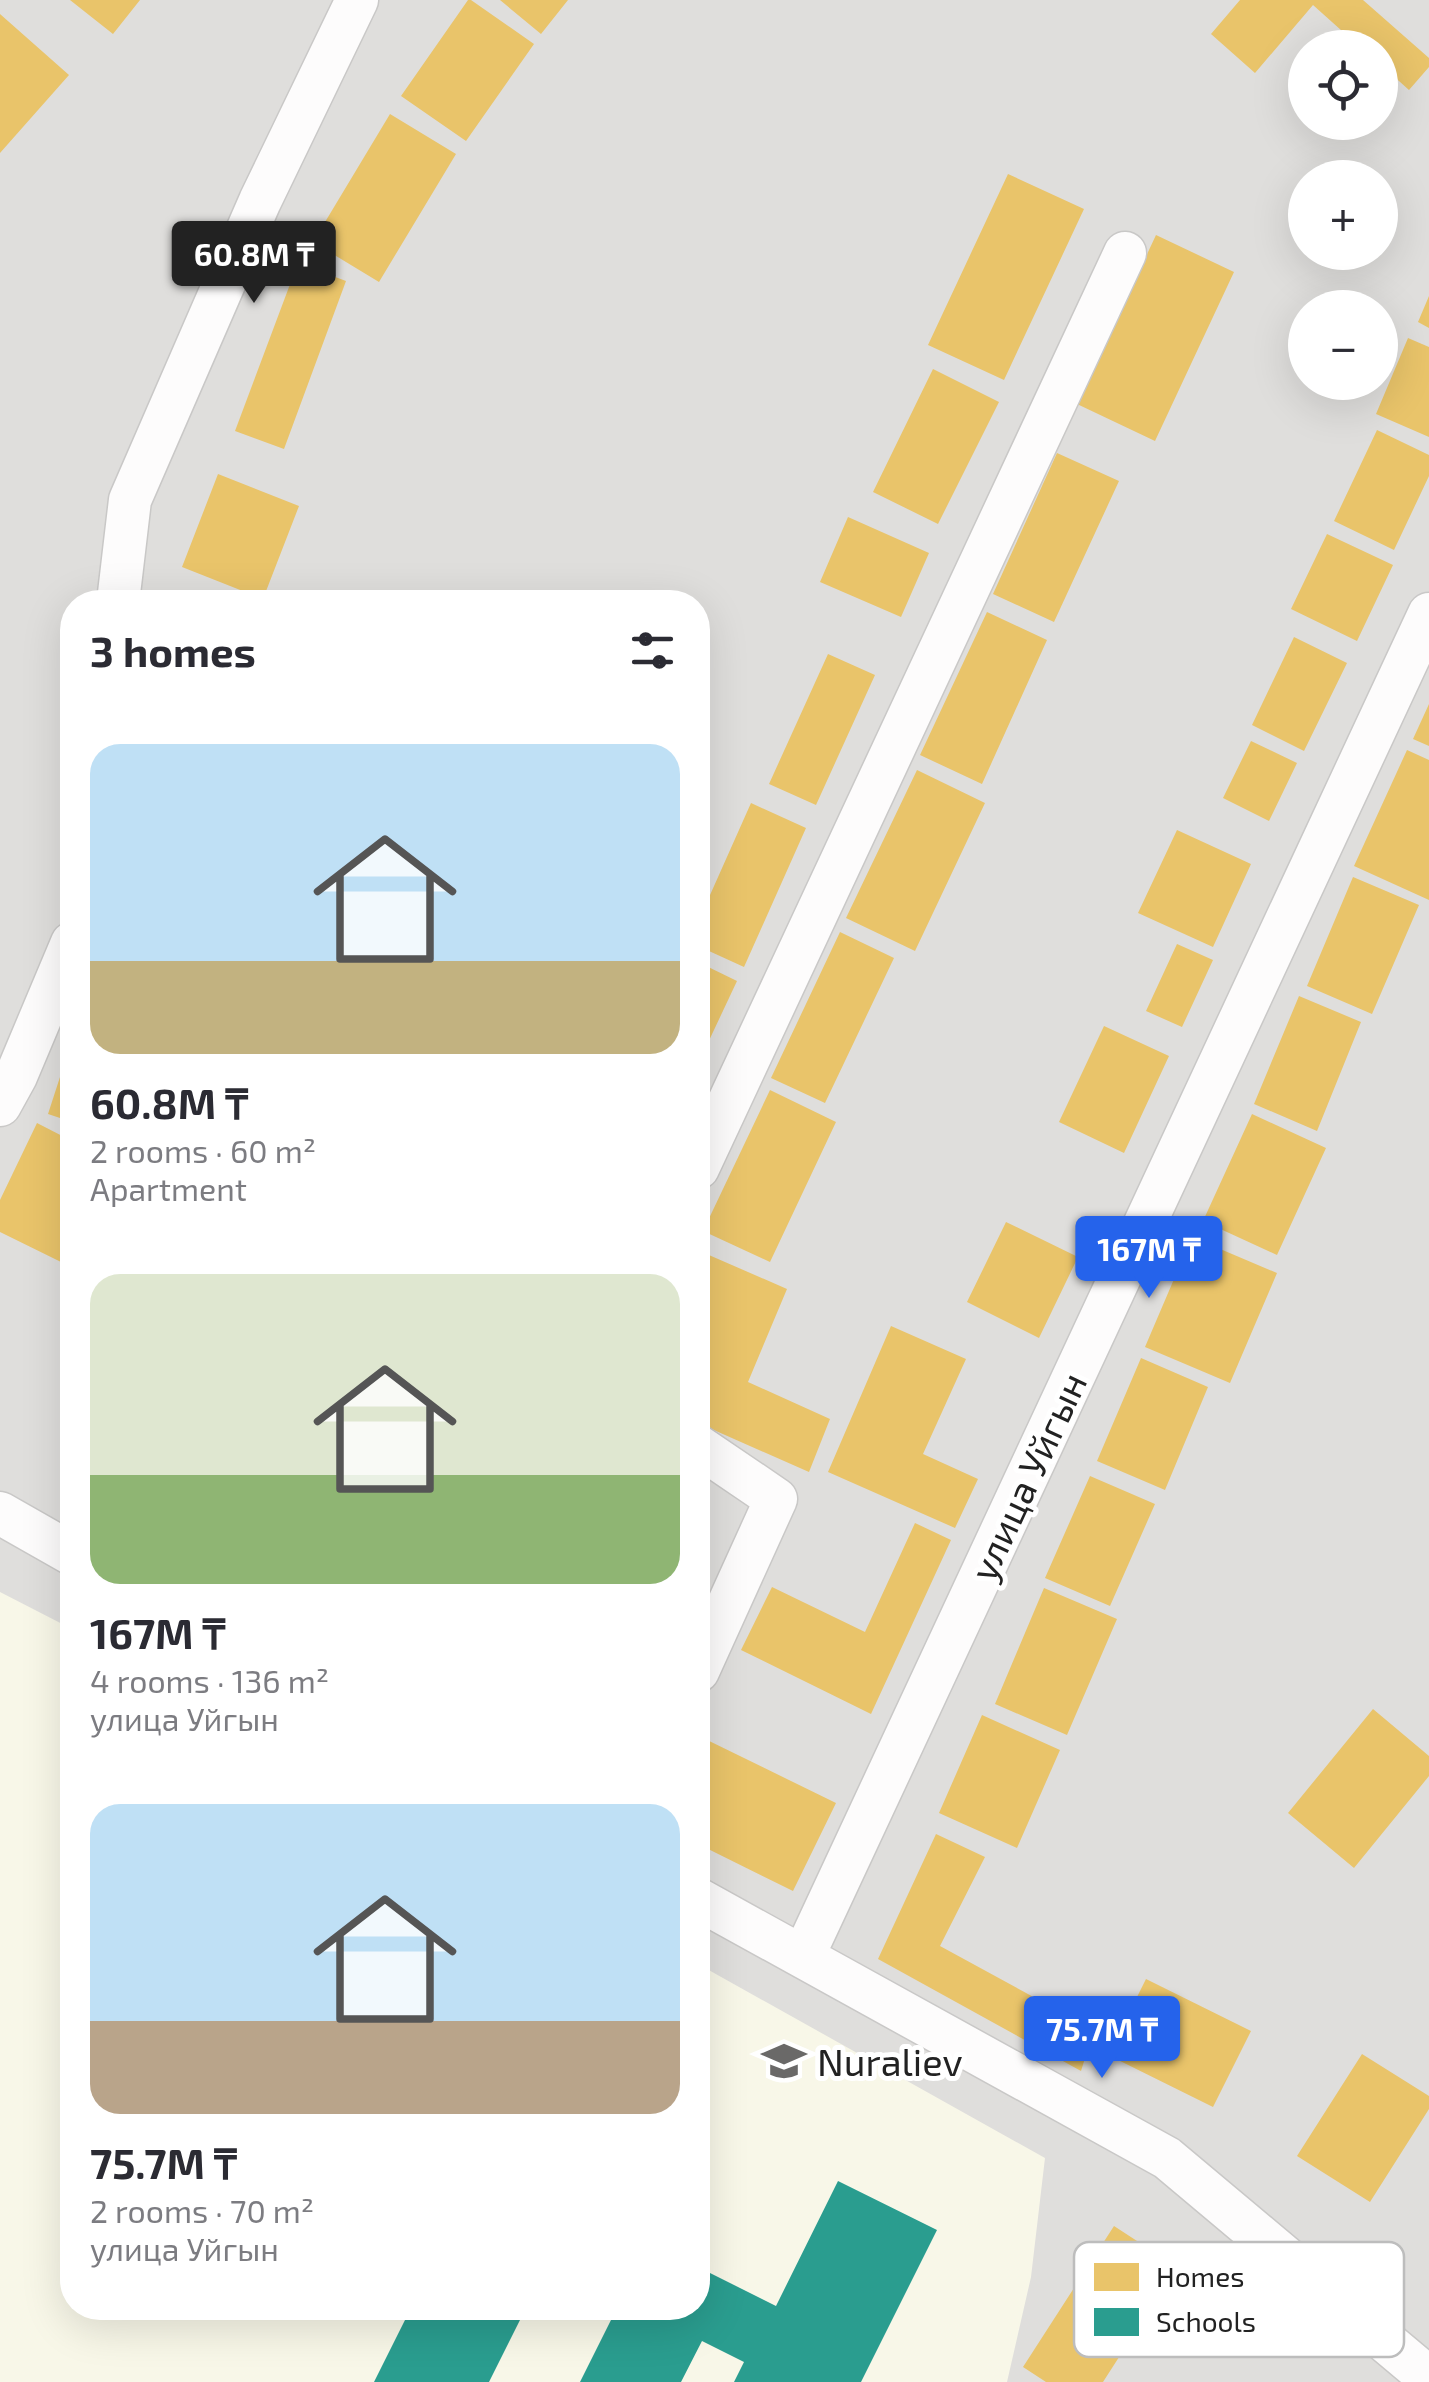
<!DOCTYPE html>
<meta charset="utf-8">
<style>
body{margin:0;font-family:"Exo 2",sans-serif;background:#f7f7f7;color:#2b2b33;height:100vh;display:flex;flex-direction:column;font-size:38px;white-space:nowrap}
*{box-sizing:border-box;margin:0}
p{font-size:32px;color:#7c7c81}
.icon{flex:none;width:55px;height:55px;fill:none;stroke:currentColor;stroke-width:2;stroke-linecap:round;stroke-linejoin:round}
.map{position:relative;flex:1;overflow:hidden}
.drawer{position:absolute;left:60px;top:590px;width:650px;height:1730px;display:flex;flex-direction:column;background:#fff;border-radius:40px;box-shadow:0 10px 40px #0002}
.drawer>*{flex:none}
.buttons{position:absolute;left:1288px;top:30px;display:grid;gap:20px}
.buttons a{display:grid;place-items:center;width:110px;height:110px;border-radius:50%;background:#fff;box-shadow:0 10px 40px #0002;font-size:50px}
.price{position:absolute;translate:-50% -85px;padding:0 22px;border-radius:10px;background:#2563eb;color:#fff;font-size:32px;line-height:65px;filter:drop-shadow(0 2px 5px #0008)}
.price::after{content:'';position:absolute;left:50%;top:60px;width:30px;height:22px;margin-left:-15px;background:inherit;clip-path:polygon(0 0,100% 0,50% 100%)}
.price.on{background:#222;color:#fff}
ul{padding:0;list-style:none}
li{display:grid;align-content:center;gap:20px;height:530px;padding:0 30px}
li span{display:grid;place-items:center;height:310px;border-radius:30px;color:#555}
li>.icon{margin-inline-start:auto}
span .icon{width:180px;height:180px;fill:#fffc;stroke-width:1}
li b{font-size:42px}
h2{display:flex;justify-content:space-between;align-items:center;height:120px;padding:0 30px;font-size:42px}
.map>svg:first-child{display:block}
.residential{fill:#dfdedc;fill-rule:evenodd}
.education{fill:#f8f7e8}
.homes{fill:#e9c46a}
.schools{fill:#2a9d8f}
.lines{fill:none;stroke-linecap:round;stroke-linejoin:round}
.minor-casing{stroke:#c9c8c7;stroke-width:45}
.minor{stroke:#fdfcfc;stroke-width:42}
.labels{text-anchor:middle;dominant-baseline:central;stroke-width:10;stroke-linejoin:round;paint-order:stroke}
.street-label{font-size:38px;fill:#222;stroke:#fff}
.poi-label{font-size:38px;fill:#222;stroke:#fff;text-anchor:start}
.key{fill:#fff;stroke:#bdbdbd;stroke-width:2.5}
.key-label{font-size:28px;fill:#222}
</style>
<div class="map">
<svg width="1429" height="2382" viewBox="0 0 1429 2382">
<rect width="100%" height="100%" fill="#f0eeeb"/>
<path class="residential" d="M0 0H1429V2382H0ZM1305 48H1380V122H1305ZM1305 178H1380V252H1305ZM1305 308H1380V382H1305ZM72 602H698V2308H72Z"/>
<path class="education" d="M0 1592 72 1629V2308H698V1964L1045 2158 1031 2277 1007 2382H0Z"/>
<path class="homes" d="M70 0H140L113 34Z
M468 0H471L534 44 466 141 401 96Z
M500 0H568L541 34Z
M1240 0H1363L1429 58V67L1409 90 1380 64V48H1361L1313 5 1255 73 1211 34Z
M0 14 69 75 0 153Z
M390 114 456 154 379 282 313 242Z
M1008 174 1084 209 1004 380 928 345Z
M1156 235 1234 272 1155 441 1077 404Z
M298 263 346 281 284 449 235 431Z
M1429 296V328L1418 322Z
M1408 338 1429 347V437L1376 414Z
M933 369 999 402 938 524 873 492Z
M1377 430 1429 455V476L1394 550 1334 521Z
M1057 453 1119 481 1054 622 993 594Z
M218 474 299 506 263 599 182 567Z
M848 517 929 553 901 617 820 582Z
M1327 534 1393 565 1357 641 1291 609Z
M177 591 217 601V602H174Z
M987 612 1047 640 982 784 920 755Z
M1294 637 1347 663 1304 751 1252 725Z
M828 654 875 675 816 805 769 784Z
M1429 704V746L1413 739Z
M1251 741 1297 763 1269 821 1223 798Z
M1407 750 1429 760V900L1354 866Z
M917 770 985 803 915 951 846 918Z
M751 803 806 828 744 967 698 946V922Z
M1177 830 1251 864 1213 947 1138 913Z
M1353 877 1419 905 1372 1014 1307 986Z
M840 932 894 958 825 1103 771 1078Z
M1177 944 1213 960 1182 1027 1146 1011Z
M698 962 737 981 698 1064Z
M1299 996 1361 1022 1317 1131 1254 1104Z
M1104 1026 1169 1056 1124 1153 1059 1122Z
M72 1040V1122L48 1114Z
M770 1090 836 1122 770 1262 703 1231Z
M1252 1114 1326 1148 1277 1255 1203 1221Z
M37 1123 72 1141V1238L61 1262 0 1232V1200Z
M1006 1222 1078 1257 1039 1338 967 1302Z
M1192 1237 1277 1273 1230 1383 1145 1347Z
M702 1252 787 1289 748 1382 830 1419 809 1472 698 1423V1263Z
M891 1326 966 1359 923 1454 978 1479 955 1528 828 1472Z
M1141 1358 1208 1387 1165 1490 1097 1461Z
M1090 1476 1155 1504 1110 1606 1045 1578Z
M915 1523 951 1540 871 1714 741 1650 772 1587 865 1632Z
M1044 1588 1117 1619 1067 1735 995 1704Z
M1373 1709 1429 1756V1776L1354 1868 1288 1813Z
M982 1715 1060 1750 1017 1848 939 1813Z
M701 1737 836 1803 793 1891 698 1844V1744Z
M936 1834 985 1857 940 1946 1094 2030 1081 2071 878 1959Z
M1146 1979 1251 2031 1213 2107 1108 2055Z
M1362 2054 1429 2096V2109L1370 2202 1297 2156Z
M1114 2226 1177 2267 1103 2382H1046L1023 2367Z"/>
<path class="schools" d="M838 2181 937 2230 861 2382H734L744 2362 702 2341 681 2382H580L617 2308H698V2267L776 2306Z
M411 2308H526L489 2382H374Z"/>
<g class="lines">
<g class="minor-casing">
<path id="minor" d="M118 602 130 500 260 201 357 0
M0 1105 16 1076 72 943
M698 1168 1125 253
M698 1446 776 1499 698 1671
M0 1513 72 1554
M698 1899 1167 2158 1429 2378
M803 1957 1429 614"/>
</g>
<use href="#minor" class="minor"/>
</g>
<defs>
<g id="school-bare" transform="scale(3.45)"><path d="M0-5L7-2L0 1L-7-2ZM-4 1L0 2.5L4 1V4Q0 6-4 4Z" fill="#6a6968" stroke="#fff" stroke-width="2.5" paint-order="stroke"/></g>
</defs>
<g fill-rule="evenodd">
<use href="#school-bare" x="784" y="2061"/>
</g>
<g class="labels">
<g class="street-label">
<text transform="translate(1027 1476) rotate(-65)">улица Уйгын</text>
</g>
<g class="poi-label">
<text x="817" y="2061">Nuraliev</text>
</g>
</g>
<rect x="1074" y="2242" width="330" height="115" rx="15" class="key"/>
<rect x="1094" y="2263" width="45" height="28" fill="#e9c46a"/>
<rect x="1094" y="2308" width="45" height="28" fill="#2a9d8f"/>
<g class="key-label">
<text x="1156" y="2287">Homes</text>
<text x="1156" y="2332">Schools</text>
</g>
</svg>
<div class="buttons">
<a><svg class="icon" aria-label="locate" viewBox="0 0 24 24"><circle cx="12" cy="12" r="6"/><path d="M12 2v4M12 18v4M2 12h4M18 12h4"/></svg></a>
<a>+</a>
<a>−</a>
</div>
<b class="price on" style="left:254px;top:306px">60.8M ₸</b>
<b class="price" style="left:1149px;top:1301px">167M ₸</b>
<b class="price" style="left:1102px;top:2081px">75.7M ₸</b>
<section class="drawer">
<h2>3 homes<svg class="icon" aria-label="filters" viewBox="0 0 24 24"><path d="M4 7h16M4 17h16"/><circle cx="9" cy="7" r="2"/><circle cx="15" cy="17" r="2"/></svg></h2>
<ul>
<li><span style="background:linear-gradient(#bfe0f5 70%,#c2b280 0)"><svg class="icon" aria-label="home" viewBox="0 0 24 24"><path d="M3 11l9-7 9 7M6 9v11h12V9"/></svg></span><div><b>60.8M ₸</b><p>2 rooms · 60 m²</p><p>Apartment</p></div></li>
<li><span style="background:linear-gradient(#dfe7d0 65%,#8fb573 0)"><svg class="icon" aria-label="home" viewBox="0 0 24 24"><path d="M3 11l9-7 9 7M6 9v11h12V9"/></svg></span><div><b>167M ₸</b><p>4 rooms · 136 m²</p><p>улица Уйгын</p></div></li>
<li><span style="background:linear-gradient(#bfe0f5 70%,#b9a48a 0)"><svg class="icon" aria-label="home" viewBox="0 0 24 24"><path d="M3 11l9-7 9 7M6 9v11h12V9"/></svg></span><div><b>75.7M ₸</b><p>2 rooms · 70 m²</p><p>улица Уйгын</p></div></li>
</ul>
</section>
</div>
